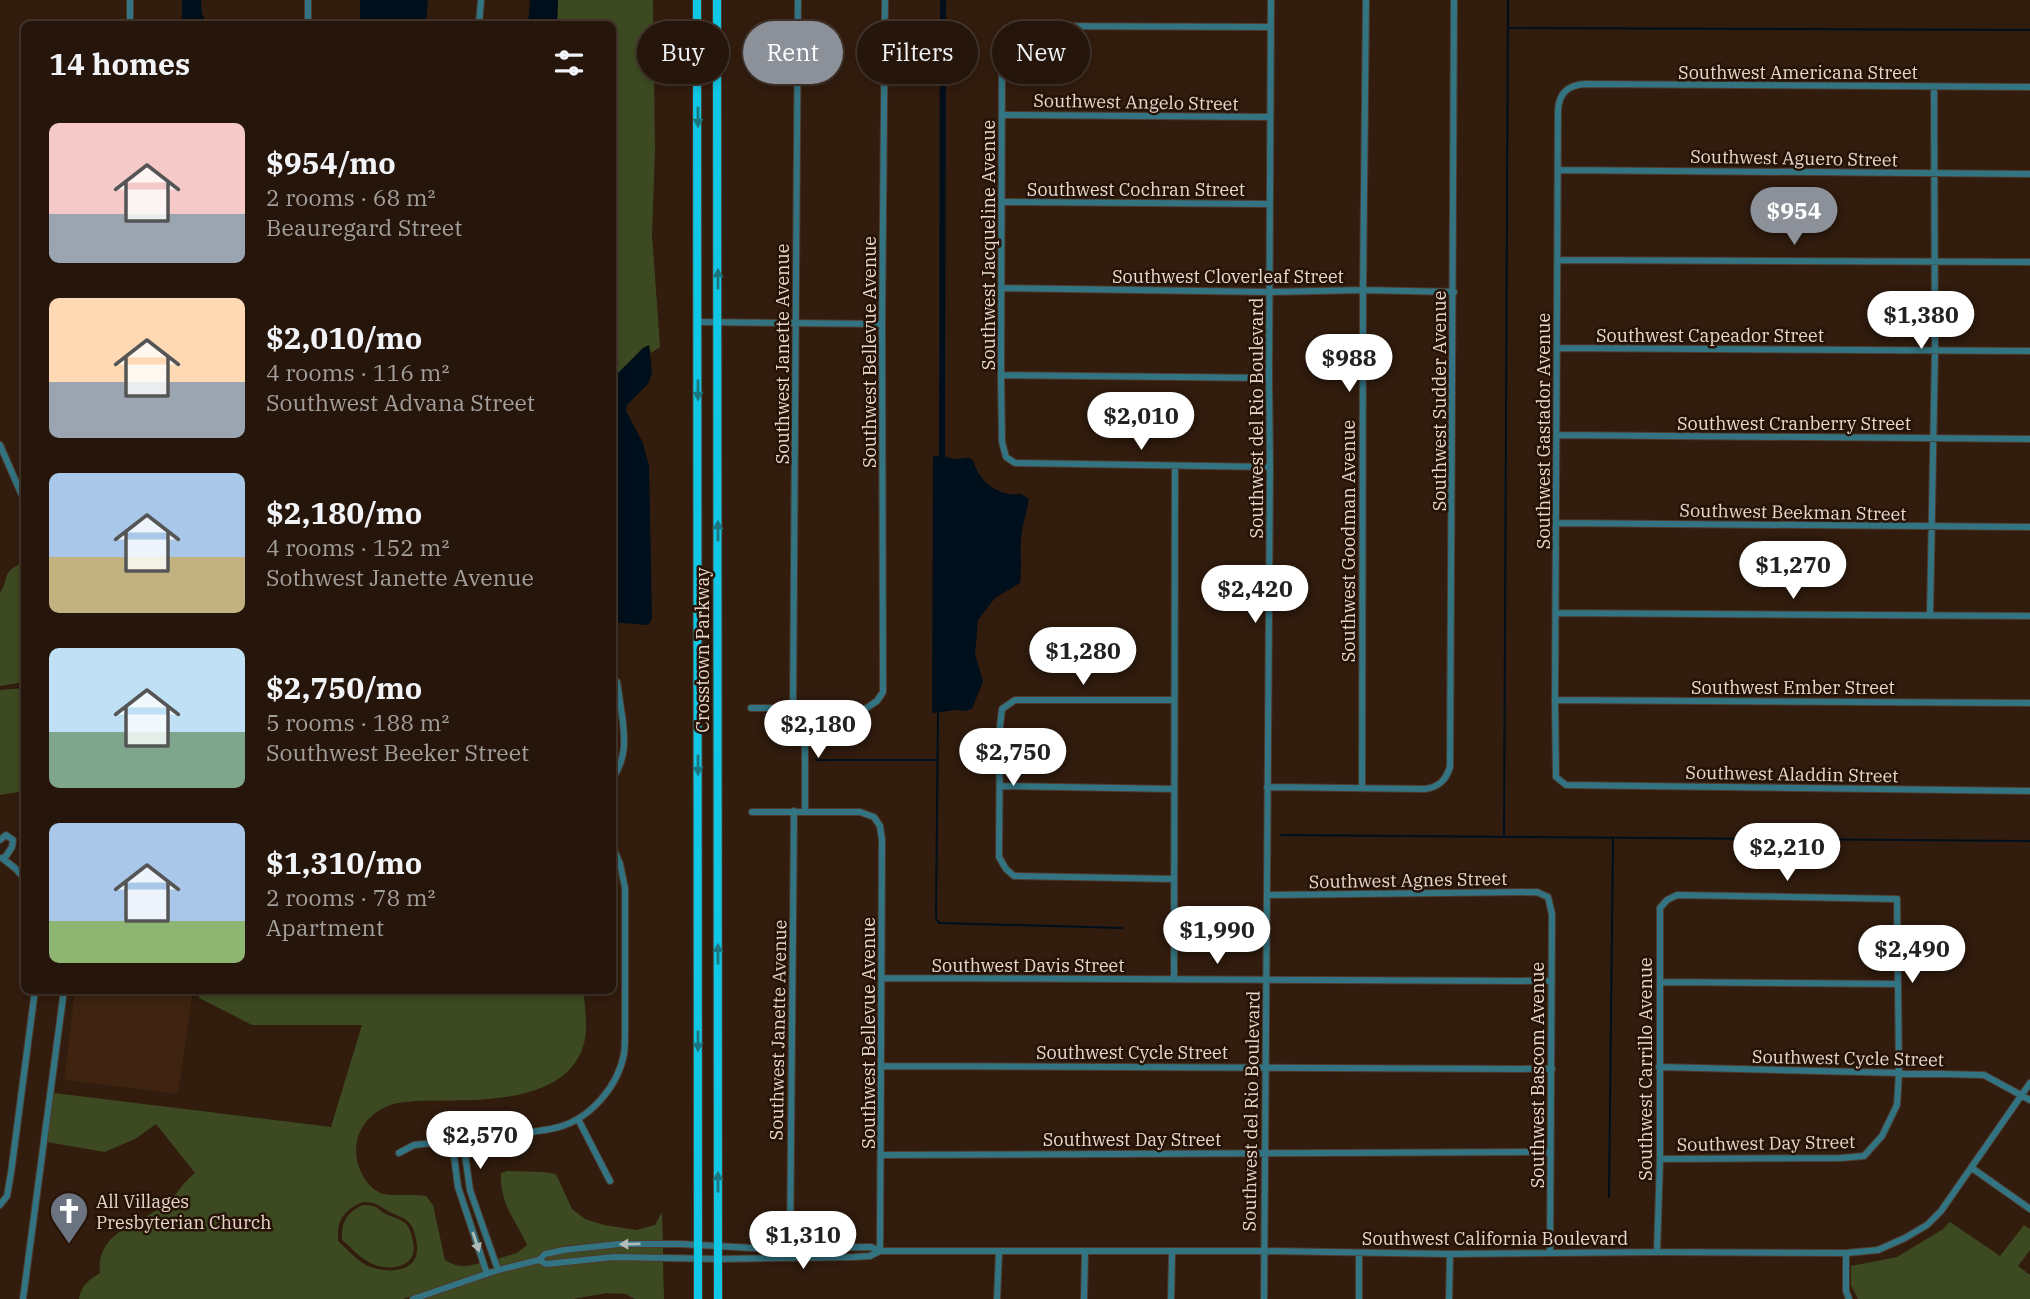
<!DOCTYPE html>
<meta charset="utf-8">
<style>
body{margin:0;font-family:"IBM Plex Serif",serif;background:#312218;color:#f1f3f6;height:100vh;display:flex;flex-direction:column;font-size:26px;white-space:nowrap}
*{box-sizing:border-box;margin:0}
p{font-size:23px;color:#a39f9c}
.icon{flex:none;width:38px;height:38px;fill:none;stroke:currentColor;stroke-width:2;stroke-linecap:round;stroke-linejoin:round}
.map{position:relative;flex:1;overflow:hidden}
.panel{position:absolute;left:21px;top:21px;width:595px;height:973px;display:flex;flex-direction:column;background:#25150a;border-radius:10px;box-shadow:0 4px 10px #0003,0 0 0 2px #42342b}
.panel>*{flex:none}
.guide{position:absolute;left:637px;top:21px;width:665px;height:63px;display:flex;gap:14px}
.price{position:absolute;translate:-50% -60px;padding:0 16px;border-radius:24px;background:#fff;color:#222;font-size:23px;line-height:46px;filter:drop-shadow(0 2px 4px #0008)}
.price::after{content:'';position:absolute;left:50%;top:42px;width:21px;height:16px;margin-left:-10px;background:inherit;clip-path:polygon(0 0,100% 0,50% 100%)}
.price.current{background:#8c9099;color:#fff}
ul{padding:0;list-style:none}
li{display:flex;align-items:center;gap:21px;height:175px;padding:0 28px}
li span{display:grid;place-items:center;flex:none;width:196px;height:140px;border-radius:10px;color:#555}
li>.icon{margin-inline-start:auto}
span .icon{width:84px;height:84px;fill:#fffc;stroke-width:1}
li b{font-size:30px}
h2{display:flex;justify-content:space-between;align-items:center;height:84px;padding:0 28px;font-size:30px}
.pill{padding:0 24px;border-radius:32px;background:#25150a;box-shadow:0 4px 10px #0003,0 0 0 2px #42342b;font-size:24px;line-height:63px}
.pill.current{background:#8c9099;color:#fff}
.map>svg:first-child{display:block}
.built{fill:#3e2311}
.green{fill:#3d4a21;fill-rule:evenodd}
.water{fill:#000f1c}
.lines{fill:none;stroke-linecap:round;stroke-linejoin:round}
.stream{stroke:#000f1c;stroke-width:2}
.canal{stroke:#000f1c;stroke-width:6}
.minor-casing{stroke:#4e3a2d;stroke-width:8}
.major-casing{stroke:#4e3a2d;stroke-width:10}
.minor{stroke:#327482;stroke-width:6}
.major{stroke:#10c8e5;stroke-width:8}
.oneway{fill:#1a7781}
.oneway2{fill:#b0bab8}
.labels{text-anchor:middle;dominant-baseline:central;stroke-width:5;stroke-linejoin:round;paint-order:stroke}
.street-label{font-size:18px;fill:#e6d8cf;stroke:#261306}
.poi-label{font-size:18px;fill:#e6d8cf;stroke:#261306;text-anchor:start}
</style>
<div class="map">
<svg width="2030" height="1299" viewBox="0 0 2030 1299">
<rect width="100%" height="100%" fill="#311c0e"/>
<path class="built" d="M75 991H193L178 1094 64 1080Z"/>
<path class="green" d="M558 0H653L655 151 652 235 660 347 651 353 649 345 643 348 613 379 612 24H557Z
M24 562V682L0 686V593C11 575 0 573 24 562Z
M24 688V791L0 795V690Z
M200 991H584C584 1006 588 1025 585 1039 571 1109 467 1099 415 1101 406 1102 397 1102 388 1106 358 1118 348 1149 363 1176 368 1184 374 1191 383 1194 393 1196 414 1194 426 1196L433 1205 445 1260C458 1268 465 1267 480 1263L483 1272 403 1299H79C81 1285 89 1280 100 1273 96 1229 143 1225 169 1201 178 1193 185 1180 195 1173L156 1124 135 1139 105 1152 47 1142 54 1093 331 1127 362 1025H252L199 998ZM363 1202C375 1202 378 1205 388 1211 395 1216 405 1216 411 1225 414 1229 415 1235 416 1240 424 1272 389 1275 368 1266 357 1261 347 1249 338 1241 337 1220 343 1210 363 1202Z
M507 1171 544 1172 556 1174 572 1209 585 1219 604 1225 636 1230 655 1225 662 1212 663 1241H619L564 1246 544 1251 537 1257 500 1266 497 1259 517 1253 527 1245C515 1218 500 1206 501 1173Z
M363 1205C380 1205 375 1209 388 1215 395 1218 402 1219 407 1225 410 1229 412 1236 413 1241 420 1269 385 1273 367 1261 358 1256 350 1246 342 1240 341 1222 347 1212 363 1205Z
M1950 1222 2000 1256 2024 1225 2030 1229V1250L2018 1266 2030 1275V1299H1858L1851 1285V1266L1897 1257 1943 1229Z
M663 1247V1254H614L547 1261 545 1259C564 1247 637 1247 663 1247Z
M614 1261H663L664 1299H635L626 1294 607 1293 573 1299H424L499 1273 539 1263 546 1267Z"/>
<path class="water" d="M182 0H201L202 14 207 24H182Z
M360 0H428L426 24H360Z
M530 0H558L557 24H528Z
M649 345 652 373 648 384 627 405 626 411 643 443 649 466 652 619 649 624 646 625 613 622 612 379 643 348Z
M933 456C941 455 947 458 955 459 959 460 967 456 971 459 974 460 974 465 976 468 983 485 1002 497 1021 494L1029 499C1027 513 1022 524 1021 538 1020 553 1022 568 1020 583L995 598 978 620 975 654 983 681 972 709 965 711 957 710 932 713Z"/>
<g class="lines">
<path class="stream" d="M1510 28 2030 30
M938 713 936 918 939 923 1122 928
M816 760H937
M1281 835 2030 841
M1504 837 1508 0
M1609 1197 1613 838"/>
<path class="canal" d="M942 455 943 0"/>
<g class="minor-casing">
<path id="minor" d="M130 0V24
M308 24V0
M479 24 481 0
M2030 87 1585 84C1568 85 1559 93 1558 110L1555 700 1556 777 1566 785 2030 791
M1003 115 1269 117
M1558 170 2030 174
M1002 202 1270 204
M23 250H24
M1558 260 2030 262
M1002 288 1270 292 1363 290 1454 292
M698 322 882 324
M1557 348 2030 351
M1001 375 1269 378
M1557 435 2030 439
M0 445 24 500
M1270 467 1015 463 1006 457 1002 442 1001 375 1002 47C1009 31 1012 27 1030 26L1271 27
M1556 523 2030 527
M1556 613 2030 616
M1930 615 1935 350 1934 87
M1174 700H1015L1002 709 1000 726 999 857 1006 869 1014 876 1174 879
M1555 700 2030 703
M751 708 865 709 877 701 883 692 882 324 885 0
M793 708 798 0
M612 779C627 758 625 739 622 715 620 704 619 693 617 682
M1000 786 1174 789
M1267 787 1425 789C1439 787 1446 780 1450 767L1454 0
M1362 787 1363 290 1366 0
M805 811V708
M752 812H860L874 817 880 826 882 840 880 1251
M0 840 6 835 13 840 12 847 4 859
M2 858 15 868 24 878
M1267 895 1537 892 1548 897 1552 914 1550 1253
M882 978 1552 981
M1174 979 1175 466
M1660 982 1898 984
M881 1066 1552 1069
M1659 1067 1984 1075 2030 1100
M578 1119 610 1181
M463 1140 470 1190 498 1270
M452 1141 458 1187 487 1274
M399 1153 414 1145C443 1142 472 1139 500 1135 520 1133 540 1132 559 1127 591 1118 618 1086 624 1054 625 1047 625 1039 625 1032V888L620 864 612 845
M881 1155 1551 1152
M1972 1168 2030 1209
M0 1205 7 1196 11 1173 35 990
M790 1248 794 811
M1657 1252 1660 1159V908L1667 900 1677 895 1897 899 1899 1072 1897 1105 1882 1136 1864 1156 1841 1158 1660 1159
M1846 1253V1291L1849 1299
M539 1260 546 1264 614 1257 719 1259 854 1257 870 1256 880 1251
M23 1299 64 990
M413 1299 498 1270 539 1260 545 1254 564 1250 619 1244H680L753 1248 871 1247 880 1251H1264L1450 1254 1657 1252 1846 1253 1878 1250 1905 1238 1927 1225 1941 1211 2030 1083
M997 1299 999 1252
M1084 1299 1085 1253
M1171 1299 1172 1253
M1264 1299 1270 467 1269 378 1271 0
M1359 1299V1253
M1449 1299 1450 1254"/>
</g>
<g class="major-casing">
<path id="major" d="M697 0 698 1299
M717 0 718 1299"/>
</g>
<use href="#minor" class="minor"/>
<use href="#major" class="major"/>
</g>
<defs><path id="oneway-solid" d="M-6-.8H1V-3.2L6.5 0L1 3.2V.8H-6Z" transform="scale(1.75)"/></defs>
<g class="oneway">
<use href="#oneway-solid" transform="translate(698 117) rotate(90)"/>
<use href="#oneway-solid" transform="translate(718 279) rotate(-90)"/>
<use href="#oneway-solid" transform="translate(698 390) rotate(90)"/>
<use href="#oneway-solid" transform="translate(718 531) rotate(-90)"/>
<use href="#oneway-solid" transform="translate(698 765) rotate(90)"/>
<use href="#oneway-solid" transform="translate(718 954) rotate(-90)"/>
<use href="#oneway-solid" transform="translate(698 1041) rotate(90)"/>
<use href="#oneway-solid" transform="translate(718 1182) rotate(-90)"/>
</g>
<g class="oneway2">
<use href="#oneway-solid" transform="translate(476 1242) rotate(72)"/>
<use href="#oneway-solid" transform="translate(630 1244) rotate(179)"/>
</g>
<defs>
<g id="church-pin" transform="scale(2.0125)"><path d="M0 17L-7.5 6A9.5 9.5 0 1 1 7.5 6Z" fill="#6b7280" stroke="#261306"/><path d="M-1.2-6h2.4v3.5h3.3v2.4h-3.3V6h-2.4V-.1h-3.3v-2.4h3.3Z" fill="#fff"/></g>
</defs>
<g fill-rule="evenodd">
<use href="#church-pin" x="69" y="1211"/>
</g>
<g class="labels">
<g class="street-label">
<text x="1798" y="72">Southwest Americana Street</text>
<text transform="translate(1136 102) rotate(1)">Southwest Angelo Street</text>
<text transform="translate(1794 158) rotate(1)">Southwest Aguero Street</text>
<text x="1136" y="189">Southwest Cochran Street</text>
<text transform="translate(988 245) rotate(-90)">Southwest Jacqueline Avenue</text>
<text x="1228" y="276">Southwest Cloverleaf Street</text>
<text x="1710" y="335">Southwest Capeador Street</text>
<text transform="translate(869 352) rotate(-90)">Southwest Bellevue Avenue</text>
<text transform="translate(782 354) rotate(-90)">Southwest Janette Avenue</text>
<text transform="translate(1439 401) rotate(-90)">Southwest Sudder Avenue</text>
<text transform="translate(1256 418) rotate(-90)">Southwest del Rio Boulevard</text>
<text x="1794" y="423">Southwest Cranberry Street</text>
<text transform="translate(1543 431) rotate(-90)">Southwest Gastador Avenue</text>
<text transform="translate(1793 512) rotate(1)">Southwest Beekman Street</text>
<text transform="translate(1348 541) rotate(-90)">Southwest Goodman Avenue</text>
<text transform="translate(702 650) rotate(-90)">Crosstown Parkway</text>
<text x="1793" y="687">Southwest Ember Street</text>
<text transform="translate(1792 774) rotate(1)">Southwest Aladdin Street</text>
<text transform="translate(1408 880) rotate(-1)">Southwest Agnes Street</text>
<text x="1028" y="965">Southwest Davis Street</text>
<text transform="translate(778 1030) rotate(-89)">Southwest Janette Avenue</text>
<text transform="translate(868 1033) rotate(-90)">Southwest Bellevue Avenue</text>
<text x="1132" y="1052">Southwest Cycle Street</text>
<text transform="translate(1848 1058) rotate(1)">Southwest Cycle Street</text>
<text transform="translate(1645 1069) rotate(-90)">Southwest Carrillo Avenue</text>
<text transform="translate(1537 1075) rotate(-90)">Southwest Bascom Avenue</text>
<text transform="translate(1251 1111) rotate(-89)">Southwest del Rio Boulevard</text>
<text x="1132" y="1139">Southwest Day Street</text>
<text transform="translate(1766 1143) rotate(-1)">Southwest Day Street</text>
<text x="1495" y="1238">Southwest California Boulevard</text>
</g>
<g class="poi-label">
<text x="96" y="1201">All Villages<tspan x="96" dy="21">Presbyterian Church</tspan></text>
</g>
</g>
</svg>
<b class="price current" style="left:1794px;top:247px">$954</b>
<b class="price" style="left:1921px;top:351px">$1,380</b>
<b class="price" style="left:1349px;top:394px">$988</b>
<b class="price" style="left:1141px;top:452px">$2,010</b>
<b class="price" style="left:1793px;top:601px">$1,270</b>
<b class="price" style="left:1255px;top:625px">$2,420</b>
<b class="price" style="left:1083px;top:687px">$1,280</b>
<b class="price" style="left:818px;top:760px">$2,180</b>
<b class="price" style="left:1013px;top:788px">$2,750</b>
<b class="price" style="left:1787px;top:883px">$2,210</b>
<b class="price" style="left:1217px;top:966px">$1,990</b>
<b class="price" style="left:1912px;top:985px">$2,490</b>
<b class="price" style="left:480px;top:1171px">$2,570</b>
<b class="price" style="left:803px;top:1271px">$1,310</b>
<div class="guide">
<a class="pill">Buy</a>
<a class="pill current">Rent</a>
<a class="pill">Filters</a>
<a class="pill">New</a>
</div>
<section class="panel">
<h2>14 homes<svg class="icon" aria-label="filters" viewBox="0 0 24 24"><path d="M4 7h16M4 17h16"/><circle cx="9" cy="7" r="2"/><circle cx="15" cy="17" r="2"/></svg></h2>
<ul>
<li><span style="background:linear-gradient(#f6c9c9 65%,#9aa5b1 0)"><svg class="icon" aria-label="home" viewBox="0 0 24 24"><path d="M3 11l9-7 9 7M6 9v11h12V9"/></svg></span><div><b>$954/mo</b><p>2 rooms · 68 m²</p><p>Beauregard Street</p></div></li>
<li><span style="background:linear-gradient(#ffd9b3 60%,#9aa5b1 0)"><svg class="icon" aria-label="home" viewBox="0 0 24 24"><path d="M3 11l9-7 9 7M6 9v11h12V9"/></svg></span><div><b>$2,010/mo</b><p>4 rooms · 116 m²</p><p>Southwest Advana Street</p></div></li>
<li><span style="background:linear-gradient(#a9c7e8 60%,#c2b280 0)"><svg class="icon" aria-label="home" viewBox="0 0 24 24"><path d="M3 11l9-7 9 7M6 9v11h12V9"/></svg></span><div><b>$2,180/mo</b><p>4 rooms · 152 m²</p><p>Sothwest Janette Avenue</p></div></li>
<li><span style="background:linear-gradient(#bfe0f5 60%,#7fa58c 0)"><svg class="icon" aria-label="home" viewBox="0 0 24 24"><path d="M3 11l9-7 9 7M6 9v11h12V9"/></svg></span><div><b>$2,750/mo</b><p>5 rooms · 188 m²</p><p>Southwest Beeker Street</p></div></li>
<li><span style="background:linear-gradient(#a9c7e8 70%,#8fb573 0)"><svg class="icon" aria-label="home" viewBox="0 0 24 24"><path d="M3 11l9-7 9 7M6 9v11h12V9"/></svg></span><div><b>$1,310/mo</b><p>2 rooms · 78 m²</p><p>Apartment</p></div></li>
</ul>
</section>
</div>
